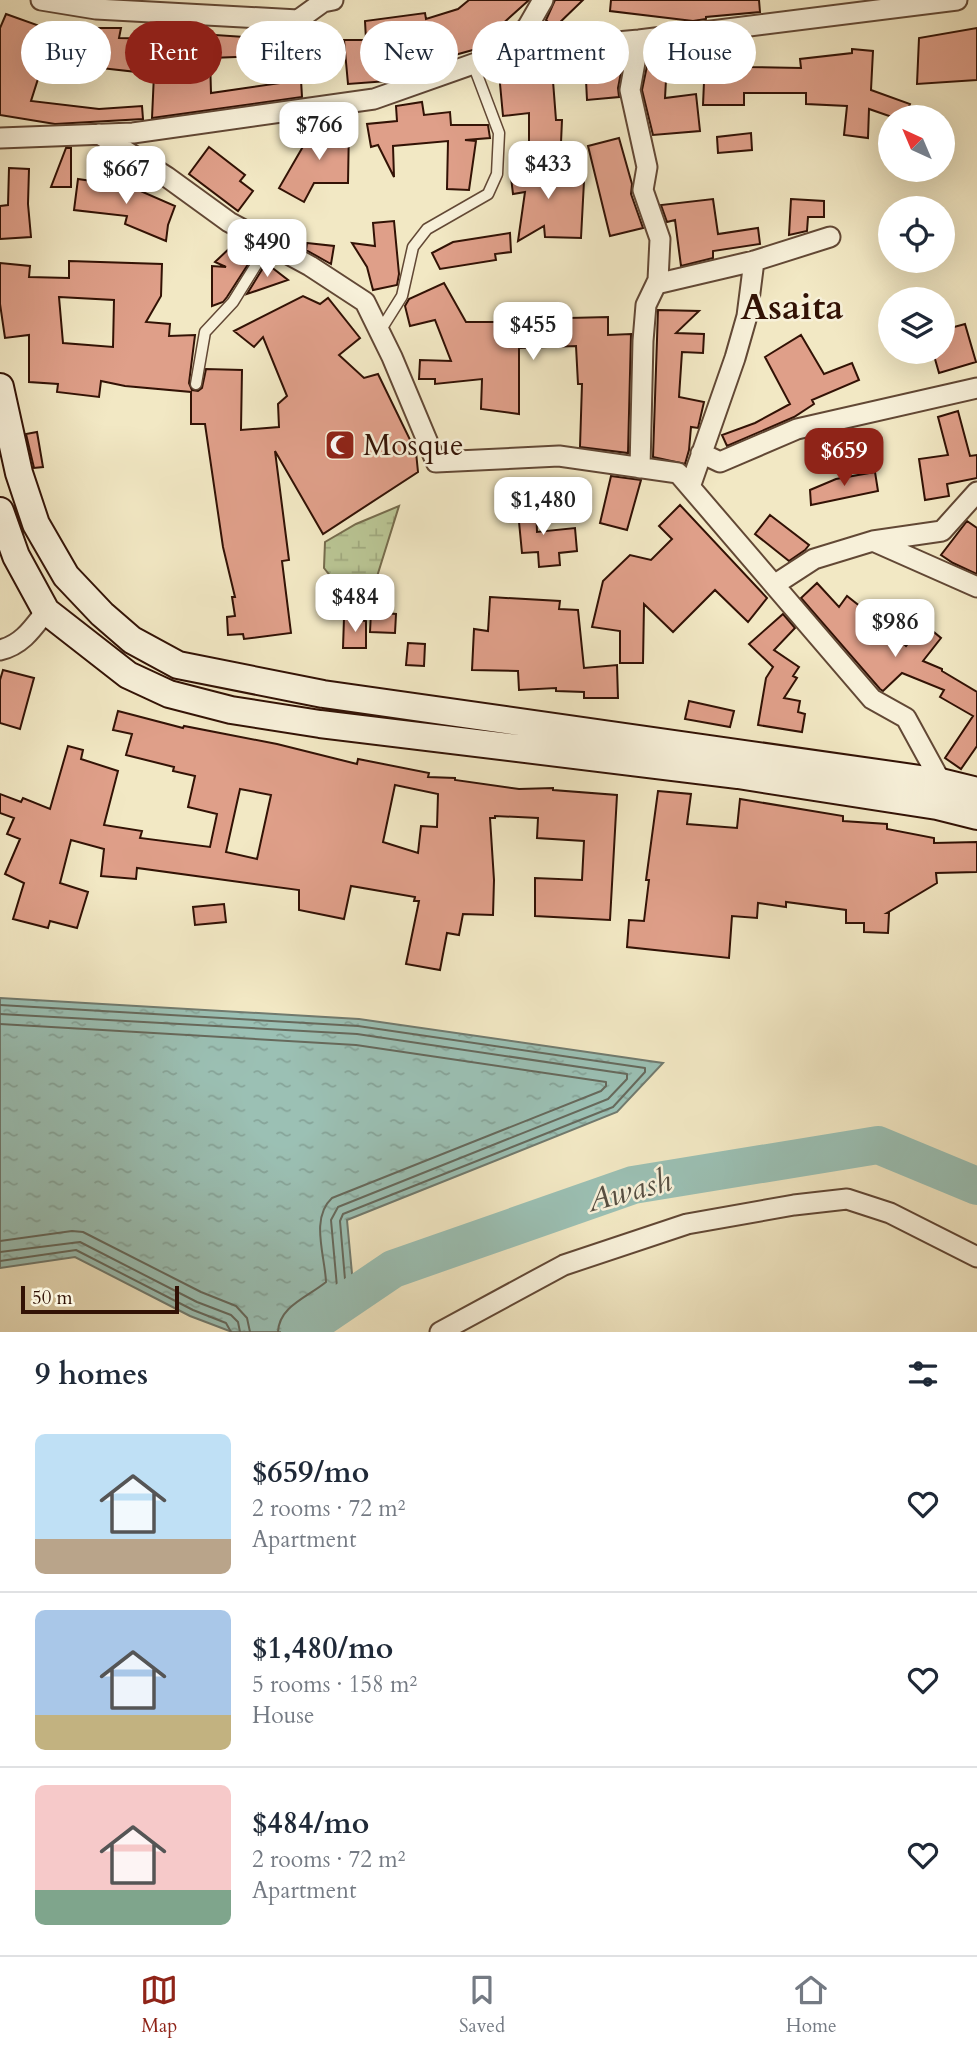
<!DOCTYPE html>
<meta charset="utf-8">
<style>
body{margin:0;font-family:Cardo,serif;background:#f2f2f3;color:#1f2937;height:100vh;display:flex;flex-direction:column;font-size:26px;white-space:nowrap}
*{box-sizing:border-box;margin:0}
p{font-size:23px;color:#747a83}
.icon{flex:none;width:38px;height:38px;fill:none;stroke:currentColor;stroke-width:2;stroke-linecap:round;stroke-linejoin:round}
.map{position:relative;height:1332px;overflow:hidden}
.details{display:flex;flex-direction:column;background:#fff;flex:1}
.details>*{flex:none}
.top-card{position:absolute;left:21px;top:21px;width:936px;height:63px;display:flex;gap:14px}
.needle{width:46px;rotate:316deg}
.buttons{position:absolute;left:878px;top:105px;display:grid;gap:14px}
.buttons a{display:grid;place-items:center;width:77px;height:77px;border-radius:50%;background:#fff;box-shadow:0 7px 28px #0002;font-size:35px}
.scale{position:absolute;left:21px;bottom:18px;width:158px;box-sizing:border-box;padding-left:7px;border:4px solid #321205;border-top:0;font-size:19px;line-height:24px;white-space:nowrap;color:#321205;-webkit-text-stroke:5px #f7f0d9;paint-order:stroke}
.price{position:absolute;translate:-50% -60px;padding:0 16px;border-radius:14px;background:#fff;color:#222;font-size:23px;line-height:46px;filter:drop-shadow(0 2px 4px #0008)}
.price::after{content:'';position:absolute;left:50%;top:42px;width:21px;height:16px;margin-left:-10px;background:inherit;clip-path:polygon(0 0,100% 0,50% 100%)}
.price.active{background:#8f2418;color:#fff}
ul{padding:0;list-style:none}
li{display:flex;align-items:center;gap:21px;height:175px;padding:0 35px}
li+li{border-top:2px solid #e0e1e3}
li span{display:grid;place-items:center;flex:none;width:196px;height:140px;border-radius:10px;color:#555}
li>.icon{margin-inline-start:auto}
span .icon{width:84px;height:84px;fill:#fffc;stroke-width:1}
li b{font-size:30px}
h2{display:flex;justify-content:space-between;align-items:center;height:84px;padding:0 35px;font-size:30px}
.tag{padding:0 24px;border-radius:32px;background:#fff;box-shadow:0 7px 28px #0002;font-size:24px;line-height:63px}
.tag.active{background:#8f2418;color:#fff}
.tabs{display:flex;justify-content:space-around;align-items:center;height:98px;border-top:2px solid #e0e1e3;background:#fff;font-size:19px;color:#747a83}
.tabs a{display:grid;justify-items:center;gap:4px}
.tabs .active{color:#8f2418}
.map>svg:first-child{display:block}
.wetland{fill:url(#wetland-marsh);stroke:#766c4d;stroke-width:2}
.water{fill:url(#water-ripples);stroke:#717a6e;stroke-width:2}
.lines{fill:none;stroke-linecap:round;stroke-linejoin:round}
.shore{stroke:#66695c;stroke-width:2}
.river{stroke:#9bc0b4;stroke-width:38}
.building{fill:#df9f89;stroke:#321205;stroke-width:2;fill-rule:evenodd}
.service-casing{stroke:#624835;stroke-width:13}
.minor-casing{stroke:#624835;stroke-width:23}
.secondary-casing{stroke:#321205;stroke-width:30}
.service{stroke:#f7f0d9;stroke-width:10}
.minor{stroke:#f7f0d9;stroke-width:19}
.secondary{stroke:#f7f0d9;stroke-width:26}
.labels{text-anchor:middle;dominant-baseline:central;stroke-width:5;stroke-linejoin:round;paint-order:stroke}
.poi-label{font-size:30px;fill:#321205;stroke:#f7f0d9;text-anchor:start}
.water-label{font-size:32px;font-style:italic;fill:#574f42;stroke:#f7f0d9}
.district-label{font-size:37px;font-weight:bold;fill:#321205;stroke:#f7f0d9}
</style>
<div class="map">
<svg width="977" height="1332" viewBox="0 0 977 1332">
<defs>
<pattern id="wetland-marsh" width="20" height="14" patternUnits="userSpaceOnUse" patternTransform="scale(1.75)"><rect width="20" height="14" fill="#bac695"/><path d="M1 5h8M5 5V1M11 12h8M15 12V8" fill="none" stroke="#a0a97f"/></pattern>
<pattern id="water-ripples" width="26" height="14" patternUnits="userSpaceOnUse" patternTransform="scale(1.75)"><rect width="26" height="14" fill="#9bc0b4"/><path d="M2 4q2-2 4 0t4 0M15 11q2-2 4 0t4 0" fill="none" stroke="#86a499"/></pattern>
</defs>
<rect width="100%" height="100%" fill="#f2e8c4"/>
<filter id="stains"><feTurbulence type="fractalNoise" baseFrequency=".00286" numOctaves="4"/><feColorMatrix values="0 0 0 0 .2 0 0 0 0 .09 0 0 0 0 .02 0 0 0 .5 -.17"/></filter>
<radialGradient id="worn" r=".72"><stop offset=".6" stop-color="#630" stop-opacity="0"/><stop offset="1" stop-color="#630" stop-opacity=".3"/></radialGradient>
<path class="wetland" d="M399 506 375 583 343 592 324 568 325 542 356 524Z"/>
<path class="water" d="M0 998 359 1019 663 1063 617 1112 347 1220 354 1295 300 1332H232L190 1316 75 1257 0 1268Z"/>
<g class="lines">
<path class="shore" d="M0 1005 358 1026 645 1068V1072L613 1107 343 1214 340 1221 346 1291 301 1323 298 1332
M0 1014 357 1034 627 1074V1079L608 1099 338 1207 331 1220 337 1287 294 1317 290 1324 289 1332
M0 1024 356 1045 606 1082V1086L601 1091 332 1198C310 1218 325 1256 326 1282 308 1297 279 1306 278 1332
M0 1241 72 1231 83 1232 201 1292 236 1306 247 1318 250 1332
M0 1252 80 1242 197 1302 231 1315 238 1322 240 1332
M0 1261 76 1250 193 1310 226 1323 231 1332"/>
<path class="river" d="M300 1332 393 1269 633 1185 878 1145 977 1186"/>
</g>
<path class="building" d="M469 0H529L488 37 478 43 480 48 444 58 445 61 388 81 348 84 344 40H366L365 21 425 13 426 19 458 9Z
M555 0H583L554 28 546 20Z
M611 0H759L760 12 706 17V19L693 21 610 11Z
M6 14 37 25 27 52 44 60 31 101 99 109 142 106 143 119 55 124 0 115V28Z
M79 28H121L119 38 168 39 167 49 201 46V34L275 39 276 31 298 32V35L319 33 321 54 210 58 211 93 301 80 302 97 152 118 154 74 101 68H75Z
M977 28V80L917 84 919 38Z
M852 49 873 51 871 90 910 104 905 117H892L869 109 868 138 844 135 847 106 806 104V93H744V105H703L705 59H746V67L801 68 800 59 852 53Z
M596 57V63L623 62 618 88 619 97 587 100 586 80 555 82 552 62Z
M648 61 667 62 665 98 696 94 700 131 653 135 642 90Z
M552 68 556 120H562L561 143 529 142V113L503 116 499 73Z
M422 102 424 115 450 112 451 125H488L490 138 465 140 476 141 469 190 447 189 448 141 393 146 394 177 378 145 371 147 367 124 397 121 396 106Z
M349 125 348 183H314L304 202 279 188 312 131Z
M751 133 752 150 718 153 717 137Z
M619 138 632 184 631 194 643 228 610 236 588 146Z
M209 147 245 175 240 181 253 191 238 211 189 174Z
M66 148H71V187H51Z
M532 155 534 172 584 181 581 238 545 237 544 226 518 241 525 192 513 194 511 177H514L511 157Z
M9 168 29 169 28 204 31 237 0 239V206L8 205Z
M78 179 120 185V182L175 206 168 225 166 241 125 224 127 216 74 210Z
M713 199 718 234 758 228 760 244 713 251V258L681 266 675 220 667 222 661 205Z
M791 199 824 201V217H808L807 231 789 235Z
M394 221 399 274 397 285 373 290 367 267 352 243 375 246 373 223Z
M510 233 511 252 495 254 496 260 440 269 432 253 453 242Z
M307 243 334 246 331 264 306 250Z
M234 244 254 255 227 297 223 302 212 306V266L226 267 215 262Z
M69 261 162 264 161 296 146 322 170 324 169 336 195 335 189 383 192 390 198 391 202 388 206 369 242 370 241 430 279 427 278 404 287 396 263 337 254 347 234 331 303 296 320 304 328 298 360 338 339 355 364 378 378 374 416 452 418 472 323 534 275 451 289 560 282 561 291 633 244 639 243 634 228 635 227 617 235 616 232 597H235L223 547 205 424H191V392L125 386 101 381 99 397 57 392 58 384 29 382V335L5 338 0 304V263L30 266 29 277 69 278ZM59 297 114 300 113 347 63 343Z
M266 263 288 280 247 294Z
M444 283 466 322H507L506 316 569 314V318L608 317V335L631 334 628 453 580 447 582 384H578L576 346 519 348V414L481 409 482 379 435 384V379H419L420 360 451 361 435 320 410 326 405 306 409 299Z
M658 310 699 311 676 333 704 334 703 353 682 352 679 397 704 402 698 428 691 427 689 450 685 464 653 457Z
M965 324 976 362 939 373 933 352H943V330Z
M801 335 824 374 852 363 859 380 812 400 814 404 794 417 727 446 722 435 755 423 790 404 765 357Z
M958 411 970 456 977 455V478L947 484 949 496 925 500 919 459 948 455 938 417Z
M37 432 43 467 34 468 26 434Z
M875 472 878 491 811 505 810 490 836 479Z
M611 476 641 480 627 530 600 523Z
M536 500 537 532 575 528 577 551 559 553 560 565 539 567 538 552 522 553 517 501Z
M680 505 767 598 748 622 715 590 673 632 644 604 643 663H620V631L592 627 603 581 630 555 651 560 672 539 659 526Z
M770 515 809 545 805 550 789 561 755 534Z
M967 521 977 528V574L953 563 941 555Z
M817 583 839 607 847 596 876 619 878 617 906 646 924 624 941 638 923 661 942 669V671L977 692V746L961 769 945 758 973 716 940 697 944 690 902 673 883 691 880 689 801 598Z
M490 597 560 601 559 609 578 610 584 668 617 665 618 698H584V692L556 691V688L519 690 518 671 472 670 474 629 488 631Z
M371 612 396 614 395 633 370 632Z
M783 614 795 628 774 650 799 667 793 676 797 678 784 698 800 701 798 712 805 714 802 732 758 725 766 678 773 667 749 644Z
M344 618 366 621V648H343Z
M408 643 425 644 424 666 406 665Z
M3 670 34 678 20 729 0 723V680Z
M689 701 734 711 730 727 685 719Z
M118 711 183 728 184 726 277 744 357 764 358 759 429 773 428 777 455 778V780L519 789 553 788V790L617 795 610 920 535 916V878L582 880 584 841 537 838 538 818 495 816V818H490L494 880 493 915 463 914 459 935 447 933 440 970 406 964 419 901H414L415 897 351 886 344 919 299 910V890L137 868 136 879 101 876 104 849 71 840 60 883 88 892 77 928 50 921 48 928 13 919 24 883 5 874 20 839 7 834 14 818 0 813V794L21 802 23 798 50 809 68 746 83 750 81 759 118 771 104 825 142 831 140 838 210 847 217 814 188 807 195 776 173 771 174 767 126 755 132 734 113 730ZM395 785 438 794 437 827 421 826 418 853 383 842ZM240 789 271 795 257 859 226 852Z
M658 791 691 794 687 824 737 828 740 799 843 816V821L887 824V829L934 838V843L977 842V872L936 873 937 883 887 913H889L888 933 864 932V923H846V910L786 902V907L758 903 757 918 732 916 729 958 627 947 629 920 644 921 649 880H646Z
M224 904 226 922 195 925 193 907Z"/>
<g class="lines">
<g class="service-casing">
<path id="service" d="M380 331 402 296 413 247 427 229 488 194 497 174 499 133 473 64
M196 384 205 332 233 302 269 244"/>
</g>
<g class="minor-casing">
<path id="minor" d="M41 0 96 9 298 20 323 2 333 0
M639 40 630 90 647 167 643 190 660 239 658 280 646 305 643 341 640 468
M507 52 528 26 543 0
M99 134 167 177 229 222 310 266 365 302 392 357 436 462 559 456 678 473 872 699 906 718 941 782
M0 138 133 133 374 99 507 52 639 40 957 0
M656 284 754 261 830 237
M701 453 720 462 797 429 977 388
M690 487 735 358 747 316 754 261
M873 541 977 587
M774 585 814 559 873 541 942 531 977 492
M0 650C22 645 33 628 46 611
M440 1332 564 1265 687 1224 794 1205 847 1199 890 1213 977 1257"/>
</g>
<g class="secondary-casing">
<path id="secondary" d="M0 387 19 473 36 524 66 576 102 614 132 640 178 665 323 694 941 782 977 791
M0 511 16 556 46 611 128 675 169 694 231 710 320 724 738 775 937 806 977 816"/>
</g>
<use href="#service" class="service"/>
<use href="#minor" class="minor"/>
<use href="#secondary" class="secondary"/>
</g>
<defs>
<g id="mosque-square" transform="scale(1.575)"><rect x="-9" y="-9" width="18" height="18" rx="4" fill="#8f2418" stroke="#f7f0d9"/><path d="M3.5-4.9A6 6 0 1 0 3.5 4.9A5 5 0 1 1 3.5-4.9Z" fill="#fff"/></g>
</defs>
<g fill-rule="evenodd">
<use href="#mosque-square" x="340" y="445"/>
</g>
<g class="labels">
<g class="poi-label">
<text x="363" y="445">Mosque</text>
</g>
<g class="water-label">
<text transform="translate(629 1191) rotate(-15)">Awash</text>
</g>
<g class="district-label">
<text x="792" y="307">Asaita</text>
</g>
</g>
<rect width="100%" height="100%" filter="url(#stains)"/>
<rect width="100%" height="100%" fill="url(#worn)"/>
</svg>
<div class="buttons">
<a><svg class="needle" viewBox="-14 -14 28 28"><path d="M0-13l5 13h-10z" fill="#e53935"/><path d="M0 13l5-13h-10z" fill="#747a83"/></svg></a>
<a><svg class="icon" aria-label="locate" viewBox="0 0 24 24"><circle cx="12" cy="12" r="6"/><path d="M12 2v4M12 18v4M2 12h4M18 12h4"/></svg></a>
<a><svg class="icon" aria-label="layers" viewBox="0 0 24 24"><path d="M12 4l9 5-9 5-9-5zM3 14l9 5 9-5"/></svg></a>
</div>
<div class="scale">50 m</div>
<b class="price" style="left:319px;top:162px">$766</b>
<b class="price" style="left:548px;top:201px">$433</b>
<b class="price" style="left:126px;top:206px">$667</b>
<b class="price" style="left:267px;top:279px">$490</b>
<b class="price" style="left:533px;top:362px">$455</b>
<b class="price active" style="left:844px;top:488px">$659</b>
<b class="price" style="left:543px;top:537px">$1,480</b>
<b class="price" style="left:355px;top:634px">$484</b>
<b class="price" style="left:895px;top:659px">$986</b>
<div class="top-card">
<a class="tag">Buy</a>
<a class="tag active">Rent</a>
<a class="tag">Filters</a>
<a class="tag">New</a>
<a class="tag">Apartment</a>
<a class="tag">House</a>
</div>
</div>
<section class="details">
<h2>9 homes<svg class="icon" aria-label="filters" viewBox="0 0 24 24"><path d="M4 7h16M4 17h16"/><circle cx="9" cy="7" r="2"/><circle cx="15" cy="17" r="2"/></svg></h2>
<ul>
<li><span style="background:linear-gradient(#bfe0f5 75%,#b9a48a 0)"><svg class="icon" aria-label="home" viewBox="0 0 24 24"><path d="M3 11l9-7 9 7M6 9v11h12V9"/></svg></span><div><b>$659/mo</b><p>2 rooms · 72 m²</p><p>Apartment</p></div><svg class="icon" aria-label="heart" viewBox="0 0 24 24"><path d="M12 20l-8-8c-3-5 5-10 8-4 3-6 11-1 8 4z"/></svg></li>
<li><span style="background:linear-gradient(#a9c7e8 75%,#c2b280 0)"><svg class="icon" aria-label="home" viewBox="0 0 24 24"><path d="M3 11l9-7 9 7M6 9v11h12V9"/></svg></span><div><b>$1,480/mo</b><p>5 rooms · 158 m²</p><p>House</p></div><svg class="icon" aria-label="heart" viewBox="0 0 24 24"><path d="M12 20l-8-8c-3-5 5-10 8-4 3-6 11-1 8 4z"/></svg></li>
<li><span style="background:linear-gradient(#f6c9c9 75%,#7fa58c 0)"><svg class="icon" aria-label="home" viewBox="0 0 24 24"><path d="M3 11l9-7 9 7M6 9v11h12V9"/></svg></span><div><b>$484/mo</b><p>2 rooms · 72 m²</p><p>Apartment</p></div><svg class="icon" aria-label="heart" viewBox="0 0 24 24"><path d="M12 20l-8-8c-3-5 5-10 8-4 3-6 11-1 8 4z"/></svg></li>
</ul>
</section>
<nav class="tabs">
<a class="active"><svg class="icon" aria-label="map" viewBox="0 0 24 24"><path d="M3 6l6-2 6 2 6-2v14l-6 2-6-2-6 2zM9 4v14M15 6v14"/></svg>Map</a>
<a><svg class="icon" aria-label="saved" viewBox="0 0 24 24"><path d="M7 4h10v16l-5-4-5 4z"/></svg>Saved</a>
<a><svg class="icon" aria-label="home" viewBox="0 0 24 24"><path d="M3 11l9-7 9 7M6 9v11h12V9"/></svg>Home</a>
</nav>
